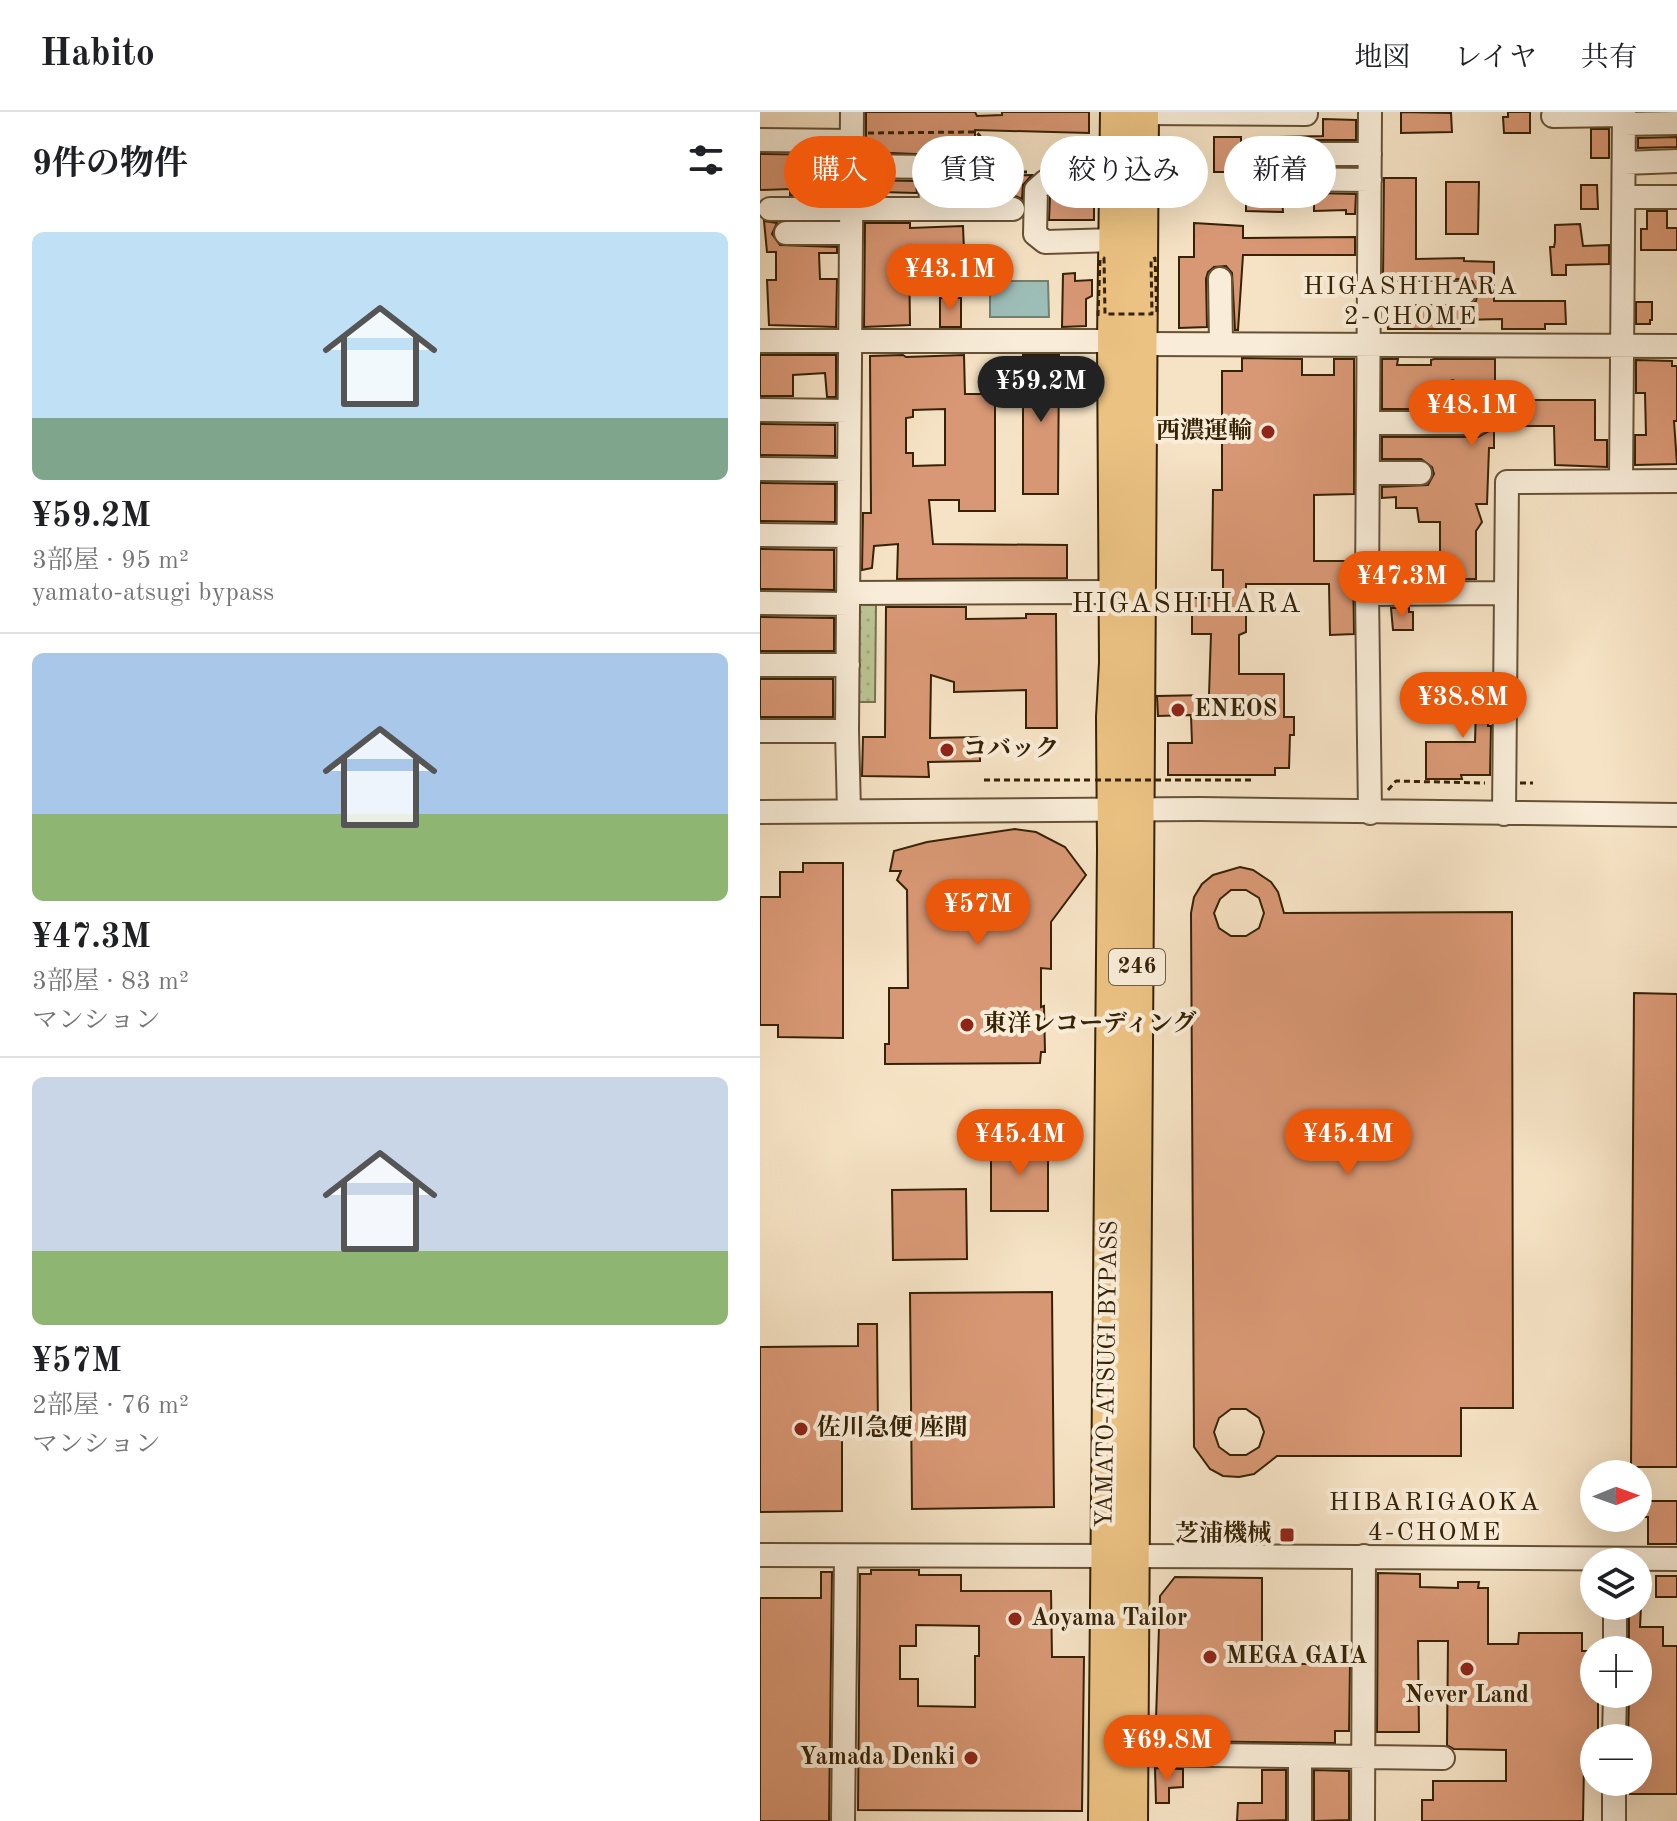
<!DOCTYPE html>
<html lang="ja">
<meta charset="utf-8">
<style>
body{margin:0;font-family:"Old Standard TT","Noto Serif JP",serif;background:#f2f2f2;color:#202124;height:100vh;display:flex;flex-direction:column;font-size:30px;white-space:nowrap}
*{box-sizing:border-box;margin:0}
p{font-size:26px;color:#757577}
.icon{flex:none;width:44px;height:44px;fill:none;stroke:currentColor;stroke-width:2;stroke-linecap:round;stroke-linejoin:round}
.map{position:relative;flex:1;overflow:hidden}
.details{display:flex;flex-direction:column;background:#fff;width:760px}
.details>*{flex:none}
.hud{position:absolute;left:24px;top:24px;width:760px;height:72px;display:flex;gap:16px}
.needle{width:52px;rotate:89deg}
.tools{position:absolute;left:820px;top:1348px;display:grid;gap:16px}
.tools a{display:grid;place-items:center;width:72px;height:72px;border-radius:50%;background:#fff;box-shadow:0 8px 32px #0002;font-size:40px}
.price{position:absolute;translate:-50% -68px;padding:0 18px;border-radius:28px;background:#ea580c;color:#fff;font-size:26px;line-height:52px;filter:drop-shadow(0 2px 4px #0008)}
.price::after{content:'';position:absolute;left:50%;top:48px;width:24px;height:18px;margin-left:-12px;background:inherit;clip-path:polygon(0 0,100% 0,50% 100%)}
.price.selected{background:#222;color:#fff}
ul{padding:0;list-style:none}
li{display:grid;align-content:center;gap:16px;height:424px;padding:0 32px}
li+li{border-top:2px solid #e0e0e0}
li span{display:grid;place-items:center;height:248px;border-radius:12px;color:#555}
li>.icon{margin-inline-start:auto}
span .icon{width:144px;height:144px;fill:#fffc;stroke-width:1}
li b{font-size:34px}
h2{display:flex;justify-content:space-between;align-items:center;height:96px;padding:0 32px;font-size:34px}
.chip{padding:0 28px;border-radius:36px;background:#fff;box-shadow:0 8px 32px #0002;font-size:28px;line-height:72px}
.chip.selected{background:#ea580c;color:#fff}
header{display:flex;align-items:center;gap:48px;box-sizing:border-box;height:112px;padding:0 40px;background:#fff;border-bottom:2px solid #e0e0e0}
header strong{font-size:38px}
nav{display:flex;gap:44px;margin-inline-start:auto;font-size:28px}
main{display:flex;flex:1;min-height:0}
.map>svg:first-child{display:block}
.park{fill:url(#park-dots);stroke:#79734d;stroke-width:2}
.water{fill:#9dbeb8;stroke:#748070;stroke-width:2}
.building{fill:#d99875;stroke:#362205;stroke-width:2;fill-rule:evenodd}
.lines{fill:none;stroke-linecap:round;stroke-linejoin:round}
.minor-casing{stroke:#665235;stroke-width:26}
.highway-casing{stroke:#362205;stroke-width:36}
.path{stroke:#362205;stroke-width:3;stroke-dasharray:6 4;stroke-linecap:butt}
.minor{stroke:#f9edd9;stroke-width:22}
.highway{stroke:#ebc282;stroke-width:32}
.path-bridge{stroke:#362205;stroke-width:3;stroke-dasharray:6 4;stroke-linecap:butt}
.poi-dot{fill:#8f2418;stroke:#f9edd9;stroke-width:3}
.labels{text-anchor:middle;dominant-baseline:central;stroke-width:8;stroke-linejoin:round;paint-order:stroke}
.shield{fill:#f9edd9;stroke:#705f45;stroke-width:2}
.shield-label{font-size:22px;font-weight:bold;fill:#362205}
.poi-label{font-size:24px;font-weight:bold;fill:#362205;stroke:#f9edd9;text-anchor:start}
.street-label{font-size:24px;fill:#362205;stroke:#f9edd9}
.neighbourhood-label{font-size:26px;letter-spacing:2px;fill:#362205;stroke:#f9edd9}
.quarter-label{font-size:28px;letter-spacing:2px;fill:#362205;stroke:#f9edd9}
</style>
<header>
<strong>Habito</strong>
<nav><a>地図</a><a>レイヤ</a><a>共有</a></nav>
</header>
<main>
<section class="details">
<h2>9件の物件<svg class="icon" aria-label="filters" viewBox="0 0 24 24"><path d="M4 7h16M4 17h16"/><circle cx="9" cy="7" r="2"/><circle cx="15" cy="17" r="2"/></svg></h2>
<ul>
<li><span style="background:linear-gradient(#bfe0f5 75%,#7fa58c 0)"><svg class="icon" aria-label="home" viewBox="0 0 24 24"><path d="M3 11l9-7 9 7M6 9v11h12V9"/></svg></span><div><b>¥59.2M</b><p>3部屋 · 95 m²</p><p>yamato-atsugi bypass</p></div></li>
<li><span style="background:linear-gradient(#a9c7e8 65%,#8fb573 0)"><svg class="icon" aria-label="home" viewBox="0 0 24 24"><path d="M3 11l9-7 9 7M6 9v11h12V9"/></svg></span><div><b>¥47.3M</b><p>3部屋 · 83 m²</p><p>マンション</p></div></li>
<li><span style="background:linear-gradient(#c9d6e8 70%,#8fb573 0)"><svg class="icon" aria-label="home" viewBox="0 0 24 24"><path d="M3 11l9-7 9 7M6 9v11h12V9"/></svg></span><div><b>¥57M</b><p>2部屋 · 76 m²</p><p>マンション</p></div></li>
</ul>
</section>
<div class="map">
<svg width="917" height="1709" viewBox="0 0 917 1709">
<defs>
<pattern id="park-dots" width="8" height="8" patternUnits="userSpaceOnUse" patternTransform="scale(2)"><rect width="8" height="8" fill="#bcc495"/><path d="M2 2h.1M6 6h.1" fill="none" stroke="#a2a87f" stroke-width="1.8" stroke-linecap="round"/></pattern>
</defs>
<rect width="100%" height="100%" fill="#f6e3c5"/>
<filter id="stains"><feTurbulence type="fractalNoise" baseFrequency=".0025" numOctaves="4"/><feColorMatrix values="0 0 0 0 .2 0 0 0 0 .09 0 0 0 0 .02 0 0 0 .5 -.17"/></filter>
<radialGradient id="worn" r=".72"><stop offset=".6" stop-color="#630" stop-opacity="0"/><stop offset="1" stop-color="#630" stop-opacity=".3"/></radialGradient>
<path class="park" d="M95 492 116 493 115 590H96Z"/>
<path class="water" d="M230 169H288L289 205H230Z"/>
<path class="building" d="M106 0H215L217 4 242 3V0H329V21L215 18V64L272 63 263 73 262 87 253 83H185L184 64 188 54 180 43 106 40Z
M641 0 691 1 692 20 641 21Z
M748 0H770V21H744L743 5H748Z
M563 7 596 8V28H519V25L563 24Z
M831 17H849V46H831Z
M454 25H481V60H454Z
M917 25V35L878 36V26Z
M0 42 78 43 77 83H30V77L0 78Z
M486 63H505L507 86H522L523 100 486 99Z
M624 66H656V147L704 146V149L734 150V189H805L806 212H785V217H742V207L700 208V217H628L626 195H705L716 189 718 180 712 169 705 167H623Z
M105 68 156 69 157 81 119 80V83H105Z
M686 70H719L718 122H686Z
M821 73H837L838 97H821Z
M334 80V108H289L290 84 293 82Z
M554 81 596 82 595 102H586V98L554 99Z
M887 99H907V116H917V138H881V117H887Z
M4 109 17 111 12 122 20 133 77 135V141H59L60 167H77L76 215 9 213 7 168H16V140H7Z
M105 111H150V116L203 114 204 139 149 141 150 213 104 215Z
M434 111 483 114V126L595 125V143H483L478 218H475L472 161 466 154 454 155 448 160 446 167 447 215 419 216V145H434Z
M820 112 823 134 849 133V152L806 153V163H792L790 135H794L795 130V113Z
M315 161V169L332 168V184L326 187V214L302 215 303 162Z
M180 186H201V215H180Z
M876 190H892V208H890V212H876Z
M0 243H76V285H67L65 261 33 263V284H0Z
M143 243 146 245 204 243 205 282H235V399H199V388H169L173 432 307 433V466L137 467 138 432 114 434 112 456 102 458 103 401H111L110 244ZM185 297V353L153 354V341H146V306L153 305V298Z
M263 243H299L298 382H263Z
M482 246 542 247V263H574V247H594V382L554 383V449H593L594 522 570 523 569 472H486V520L479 523V562H524V605H534V623H530L529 656H515V663H408V631H432L431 603 398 604 397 584 449 583 451 522H432V500L415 498V486H463V458H452L453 378H462V259H482Z
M622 247H638L637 253H671V248L674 247H735V288H835V328H847V355L795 353 794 314H734V336H729L727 392H716L722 410 716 419V467H680V410H659L657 396H636V385L622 386V375L668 373 674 362 672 355 661 347H622V325H718L729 319 731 310 723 299 706 297 704 276 693 268 686 270 680 276 678 297H622Z
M876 248 912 249V254H917V309H914L917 352 875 353V323H886L885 281H876Z
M0 312 75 313V344L0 343Z
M0 371 75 372V410L0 409Z
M0 437 74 438V478L0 477Z
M126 495H206V507L266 506V502H296L297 616H266V578L194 580V570L171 563 170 626 220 625V649L168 650 169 665 102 664 103 625H125Z
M631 496H649V500H653V518H633Z
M0 505 74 506V539H0Z
M0 567H73V605H0Z
M684 570 727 572 728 614H731L730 663H701L702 667H666V630H715L716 593H713V588H684Z
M255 717 276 720 305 735 326 763 291 810V857L281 856V895L284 894 285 940H281L280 951 125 952V932H129V876H148L147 778 137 768 141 759H130L134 739 167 730Z
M43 751H83V926L18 925V913H0V785H20V760H43Z
M480 755 493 758 511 770 518 780 524 801 752 800 753 1296H701V1344H517L494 1362 479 1365 463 1364 450 1357 434 1335 431 801 434 785 442 772 453 763ZM471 778H486L499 786 504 801 499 816 486 824H471L459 816 454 801 460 787ZM471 1297H486L499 1306 504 1320 499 1335 486 1343H470L459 1335 454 1320 459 1306Z
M874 881 917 882V1355H871Z
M231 1031H288V1099H231Z
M206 1077 207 1147 133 1148 132 1078Z
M292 1180 294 1395 152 1397 150 1181Z
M98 1212H117L118 1320H82V1399L0 1400V1235L98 1234Z
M889 1389H917V1432H888V1405H881V1392H889Z
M111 1458H159V1463H201V1479H291L292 1545H324L322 1699 98 1698 100 1462H111ZM156 1513 219 1514V1544H215V1595L158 1594V1567H140V1534H156Z
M61 1460H72L69 1709H0V1486H61Z
M618 1461 660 1462V1475L698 1476V1470H719L718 1476H728V1532H758L759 1521H822V1539H834V1582H838V1626H834V1651H824L823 1709H662V1688H673V1669H746V1638L694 1637 687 1633 688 1529H658L659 1620H617Z
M896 1464H917V1485H896Z
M415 1465 502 1466V1551L590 1553 589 1619H575V1631L413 1629 396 1607 400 1484Z
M869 1494H881L880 1515H903V1534H917V1682H870V1670H878V1626H868L869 1582H878V1538H869Z
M395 1656 423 1657V1675L409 1676V1691H396Z
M502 1658H526V1708L477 1709 478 1691H502Z
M554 1658 589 1659V1708L554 1709Z"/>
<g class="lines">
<g class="minor-casing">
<path id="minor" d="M382 1 546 2
M793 4 864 3
M864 12 917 11
M0 28 92 29
M520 42H610
M864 51 917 49
M92 54 174 55
M170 63 171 96
M518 67 610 68
M864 85H917
M10 97H253
M26 121H91
M355 128 285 130 275 122 276 78 286 69 294 67 355 66
M460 167 461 231
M610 181H704
M0 229H354
M381 232 917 234
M692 282V311
M0 298 89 299
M609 311H717
M0 357 89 358
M608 361H660
M861 368 864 0
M0 423 88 424
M88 481 356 480
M607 482 745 481
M0 491 88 492
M0 553H88
M0 619H87
M89 699 87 619 92 0
M0 700 439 697 917 703
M610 701 607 482 610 0
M744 702 747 370 917 369
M0 1443C306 1445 611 1443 917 1447
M855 1538V1494
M854 1626 855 1582
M372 1642 683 1646
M540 1707V1644
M83 1709 86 1444
M603 1709 604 1444
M854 1709V1670"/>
</g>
<g class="highway-casing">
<path id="highway" d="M345 1709 354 738 353 605 356 551 354 229 357 0
M371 1709 382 0"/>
</g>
<path class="path" d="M108 21 216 20 220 24 221 60H267
M224 668H330
M760 671H773
M628 678 636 669 725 671"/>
<use href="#minor" class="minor"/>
<use href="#highway" class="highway"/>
<path class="path-bridge" d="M338 204 340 148 344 146 345 202H392L391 148 395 146 397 203
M335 668H494"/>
</g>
<g class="poi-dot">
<circle cx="508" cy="320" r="8"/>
<circle cx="418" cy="598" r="8"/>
<circle cx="187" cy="638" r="8"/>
<circle cx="207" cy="913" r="8"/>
<circle cx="41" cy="1317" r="8"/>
<rect x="519" y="1415" width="16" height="16" rx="4"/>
<circle cx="255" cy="1507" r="8"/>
<circle cx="450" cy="1545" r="8"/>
<circle cx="707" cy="1557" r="8"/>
<circle cx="211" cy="1646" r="8"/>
</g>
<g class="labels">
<rect class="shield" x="349" y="837" width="56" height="36" rx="6"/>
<g class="shield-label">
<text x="377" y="855">246</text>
</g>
<g class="poi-label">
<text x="492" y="320" text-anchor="end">西濃運輸</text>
<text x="434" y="598">ENEOS</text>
<text x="203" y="638">コバック</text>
<text x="223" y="913">東洋レコーディング</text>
<text x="57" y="1317">佐川急便 座間</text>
<text x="511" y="1423" text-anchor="end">芝浦機械</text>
<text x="271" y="1507">Aoyama Tailor</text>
<text x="466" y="1545">MEGA GAIA</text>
<text x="707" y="1584" text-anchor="middle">Never Land</text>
<text x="195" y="1646" text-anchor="end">Yamada Denki</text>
</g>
<g class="street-label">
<text transform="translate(348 1262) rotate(-89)">YAMATO-ATSUGI BYPASS</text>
</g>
<g class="neighbourhood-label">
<text x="651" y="175">HIGASHIHARA<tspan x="651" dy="30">2-CHOME</tspan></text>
<text x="675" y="1391">HIBARIGAOKA<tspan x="675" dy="30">4-CHOME</tspan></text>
</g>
<g class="quarter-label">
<text x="427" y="493">HIGASHIHARA</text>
</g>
</g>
<rect width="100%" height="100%" filter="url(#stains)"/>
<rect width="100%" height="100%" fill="url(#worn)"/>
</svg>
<div class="tools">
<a><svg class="needle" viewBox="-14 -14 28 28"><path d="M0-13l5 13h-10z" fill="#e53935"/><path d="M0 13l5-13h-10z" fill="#757577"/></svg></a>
<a><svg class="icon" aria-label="layers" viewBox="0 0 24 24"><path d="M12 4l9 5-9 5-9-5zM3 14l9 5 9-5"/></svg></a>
<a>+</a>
<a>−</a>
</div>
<b class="price" style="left:190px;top:200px">¥43.1M</b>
<b class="price selected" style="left:281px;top:312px">¥59.2M</b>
<b class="price" style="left:712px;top:336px">¥48.1M</b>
<b class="price" style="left:642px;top:507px">¥47.3M</b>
<b class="price" style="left:703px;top:628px">¥38.8M</b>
<b class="price" style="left:218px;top:835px">¥57M</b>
<b class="price" style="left:260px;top:1065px">¥45.4M</b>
<b class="price" style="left:588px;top:1065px">¥45.4M</b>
<b class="price" style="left:407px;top:1671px">¥69.8M</b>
<div class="hud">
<a class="chip selected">購入</a>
<a class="chip">賃貸</a>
<a class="chip">絞り込み</a>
<a class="chip">新着</a>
</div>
</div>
</main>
